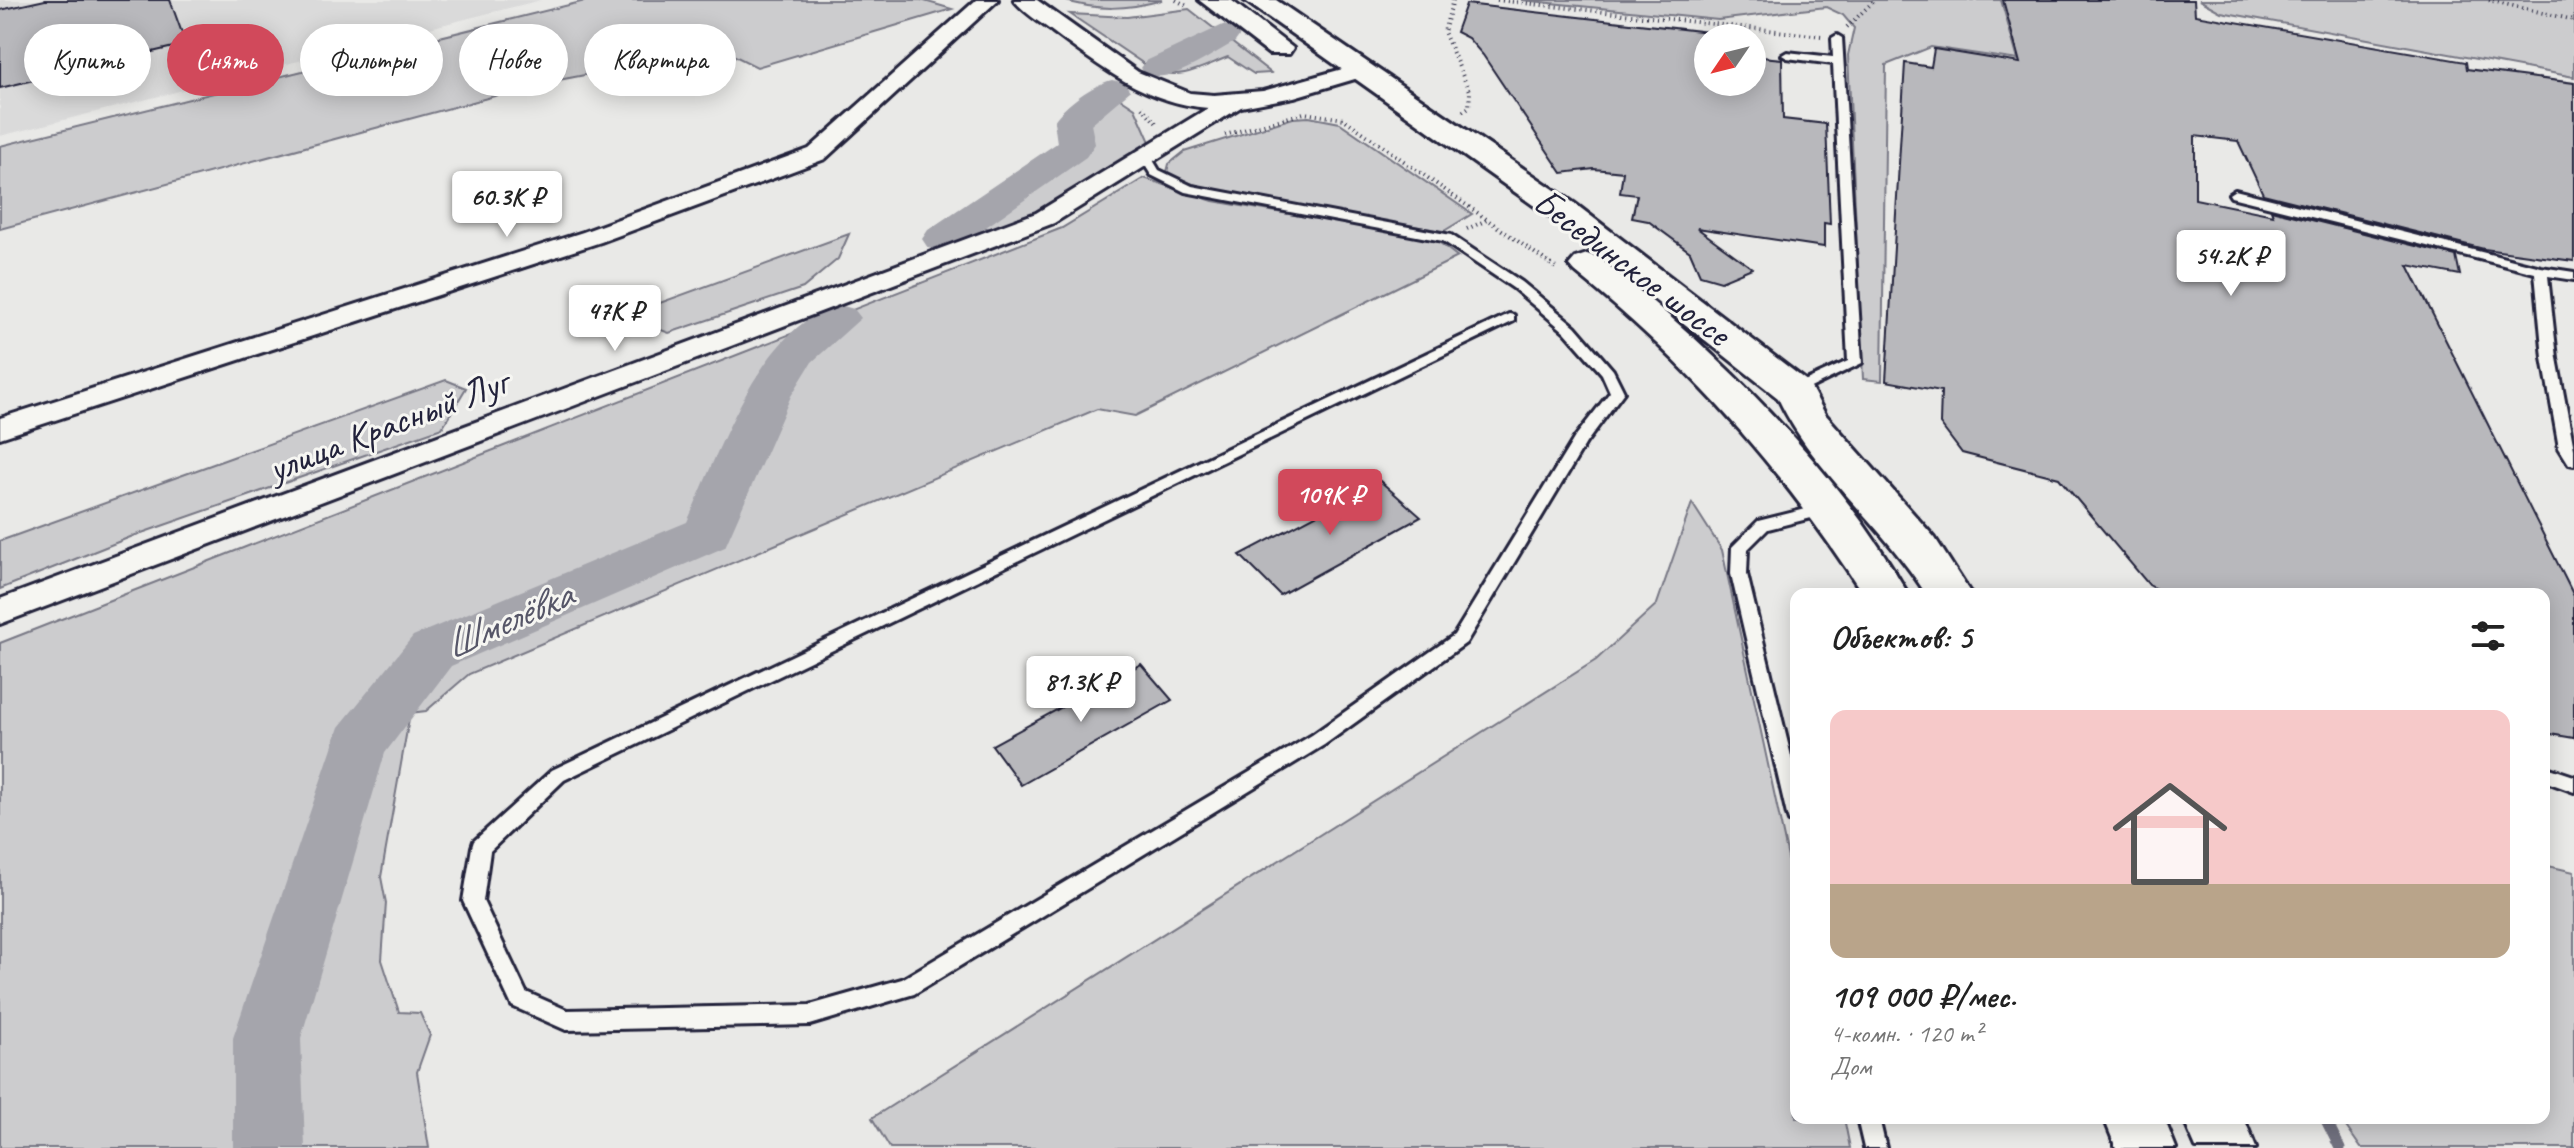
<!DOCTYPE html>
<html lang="ru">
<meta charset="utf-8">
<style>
body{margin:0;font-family:Caveat,sans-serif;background:#f2f2f2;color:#222;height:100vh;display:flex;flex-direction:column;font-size:30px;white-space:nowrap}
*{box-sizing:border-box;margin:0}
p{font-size:26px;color:#767676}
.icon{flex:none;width:44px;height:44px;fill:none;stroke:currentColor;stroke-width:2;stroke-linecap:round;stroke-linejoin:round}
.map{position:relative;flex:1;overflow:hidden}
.drawer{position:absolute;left:1790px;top:588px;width:760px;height:536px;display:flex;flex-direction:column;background:#fff;border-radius:16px;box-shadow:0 4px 20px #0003}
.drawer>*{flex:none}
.guide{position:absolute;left:24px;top:24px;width:760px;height:72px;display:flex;gap:16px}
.needle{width:52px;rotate:235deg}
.tools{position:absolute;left:1694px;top:24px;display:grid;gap:16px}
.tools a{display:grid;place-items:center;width:72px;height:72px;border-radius:50%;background:#fff;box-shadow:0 4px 20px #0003;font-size:40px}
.price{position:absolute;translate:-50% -68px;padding:0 18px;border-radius:8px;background:#fff;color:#222;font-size:26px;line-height:52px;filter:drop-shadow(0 2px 4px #0008)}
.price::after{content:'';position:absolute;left:50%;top:48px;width:24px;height:18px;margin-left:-12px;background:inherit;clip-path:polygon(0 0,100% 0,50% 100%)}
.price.current{background:#d1495b;color:#fff}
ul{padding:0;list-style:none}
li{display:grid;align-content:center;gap:16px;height:424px;padding:0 40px}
li span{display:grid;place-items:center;height:248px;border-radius:16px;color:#555}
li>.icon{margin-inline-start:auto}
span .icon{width:144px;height:144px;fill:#fffc;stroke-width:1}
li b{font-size:34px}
h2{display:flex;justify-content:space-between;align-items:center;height:96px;padding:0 40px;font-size:34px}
.tag{padding:0 28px;border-radius:36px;background:#fff;box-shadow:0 4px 20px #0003;font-size:28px;line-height:72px}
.tag.current{background:#d1495b;color:#fff}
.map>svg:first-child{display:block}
.built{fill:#dadada}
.green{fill:#ccccce;stroke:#777784;stroke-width:2}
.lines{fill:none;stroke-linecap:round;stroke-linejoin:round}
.stream{stroke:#71717f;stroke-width:11}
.river{fill:#a5a5ac;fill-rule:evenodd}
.building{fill:#b8b8bc;stroke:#22223b;stroke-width:2}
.lane-casing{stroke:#22223b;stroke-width:6}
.street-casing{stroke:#22223b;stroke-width:6}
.primary-casing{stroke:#22223b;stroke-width:6}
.path{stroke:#22223b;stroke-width:4;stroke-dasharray:1 4;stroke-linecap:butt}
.lane{fill:#f6f6f2;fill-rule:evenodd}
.street{fill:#f6f6f2;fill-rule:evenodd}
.primary{fill:#f6f6f2;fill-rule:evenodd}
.labels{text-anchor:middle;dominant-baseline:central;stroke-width:6;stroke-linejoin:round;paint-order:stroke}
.street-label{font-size:38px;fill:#22223b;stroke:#f6f6f2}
.water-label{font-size:40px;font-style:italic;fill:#565668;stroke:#f6f6f2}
</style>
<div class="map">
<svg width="2574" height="1148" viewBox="0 0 2574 1148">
<rect width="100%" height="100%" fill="#e9e9e7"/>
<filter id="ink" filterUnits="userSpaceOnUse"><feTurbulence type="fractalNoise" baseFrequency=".0125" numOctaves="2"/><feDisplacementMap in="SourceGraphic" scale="16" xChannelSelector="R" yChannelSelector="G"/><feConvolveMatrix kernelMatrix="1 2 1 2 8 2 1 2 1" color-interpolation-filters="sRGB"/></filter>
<g filter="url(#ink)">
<path class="built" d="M0 0H541L0 136Z"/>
<path class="green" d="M589 0H921L952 9 757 67 721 49 543 83 0 229V146Z
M1063 0H1162C1127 10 1097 11 1063 0Z
M1521 0H2001L2018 60 1931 47 1886 65 1882 381 1863 379 1848 55 1854 28 1843 15 1826 7 1718 20Z
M2199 0H2574V77L2221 12Z
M1189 9 1271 73 1254 74 1228 57C1202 67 1181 81 1153 70L1070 14 1127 17Z
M1120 98 1135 108 1151 144 1044 212 999 231 970 224 1081 147 1078 125Z
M1309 117 1340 123 1472 214 1444 231C1399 223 1191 195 1167 172L1169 164 1184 152 1293 118Z
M1144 178 1213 201 1435 239 1458 257 1135 416 1097 409 469 674 426 711 410 713 381 877 386 903 382 960 399 1012 420 1013 430 1035 417 1072 429 1148H0V643L1062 228Z
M849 234 838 259 803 288 669 333 624 316Z
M446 380 466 388 442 428 133 536 0 589V541Z
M1692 503 1722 550 1796 895V1118H1844L1850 1148H890L872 1118 1596 660 1657 604Z
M2544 865 2574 872V1148H2361L2340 1118H2544Z"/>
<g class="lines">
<path class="stream" d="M2325 1118 2340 1148"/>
<path class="river" d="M1223 25 1235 28 1240 35 1235 42C1209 55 1175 83 1146 75L1141 68 1146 61Z
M1112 80 1125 83 1130 91 1091 124 1095 144 1086 157 956 248 942 251 928 248 922 239 928 230 1057 143 1054 121C1066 104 1092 85 1112 80Z
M839 305 854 309 861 318 812 362 791 396 725 547 451 666 385 753 301 1038 305 1148H233V1038L339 727 413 636 687 522C718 455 760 325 839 305Z"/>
</g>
<path class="building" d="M45 0H170L186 44 0 88V10Z
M2003 0H2194L2195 15 2466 62 2467 69 2574 83V261L2484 249 2263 194 2238 141 2195 136V199L2273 215 2271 210 2456 256 2460 275 2408 265 2574 596V738L2544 733V594H2165L2149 585 2059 478 1962 453 1940 424 1941 391 1886 381 1905 63 1931 67 1934 49 2020 63Z
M1466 4 1708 32V82H1752V56L1782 59 1783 119 1826 124 1830 224 1824 223V247L1697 228 1752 268 1721 281 1700 275 1690 252 1648 221 1632 218 1637 195 1620 193 1623 172 1594 169 1562 173 1483 55 1468 38 1456 32Z
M1380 481 1421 517 1280 595 1240 555Z
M1141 664 1172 700 1021 785 992 745Z"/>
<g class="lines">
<g class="lane-casing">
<path id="lane" d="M1837 35 1842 38 1862 363 1794 396 1787 391 1789 388 1848 361 1833 64 1787 58 1782 55 1787 52 1833 57 1832 38Z
M1146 154 1150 155 1159 170 1192 186 1451 235 1522 282 1575 326 1613 370 1624 392 1586 443 1466 643 1324 745 914 994 810 1025 566 1030 512 1006 463 901 472 847 474 841 552 770 1509 314 1514 315V321L564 780 490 851 483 901 526 992 567 1010 810 1005 902 979 1312 735 1454 635 1575 437 1610 392 1602 374 1565 332 1513 288 1443 241 1185 192 1151 175 1140 157Z
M2235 190 2541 267 2574 272V280L2548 276 2557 358 2574 449V465L2569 464 2559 448 2543 358 2535 273 2231 197 2229 194Z
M1826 504 1834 509 1831 513 1768 529 1748 549 1747 574 1796 777V823L1789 821 1787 815 1731 574 1732 547 1758 521Z
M2544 766 2574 776V792L2544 781Z
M1857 1118H1879L1886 1148H1864Z"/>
</g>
<g class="street-casing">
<path id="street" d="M976 0H998L825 159 601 242 0 438V418L583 232 809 149Z
M1014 0H1037L1138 72 1190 93 1214 95 1263 91 1357 65 1368 71 1365 76 1294 97 1241 107 1054 223 0 624V599L1036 213 1208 108C1147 103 1101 68 1053 32 1040 22 1024 13 1014 0Z"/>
</g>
<g class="primary-casing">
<path id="primary" d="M1199 0H1231L1293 48 1289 54H1269Z
M1244 0H1276L1574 203 1808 382 1825 414 1935 538 1971 594H1926C1883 525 1812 471 1778 398L1550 217Z
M1587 254 1599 258C1713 347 1837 467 1908 594H1863C1782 469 1690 365 1575 272L1569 265 1575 258Z
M2104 1118H2164L2176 1148H2116Z
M2183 1118H2244L2256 1148H2196Z"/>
</g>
<path class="path" d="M1176 0 1189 7
M1453 0 1444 32 1470 93 1469 107 1462 112
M1497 0 1822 36
M2488 0 2574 20
M1847 27 1875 0
M1142 107 1157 124
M1225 135 1304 113 1344 119 1556 268
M1467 229 1487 220"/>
<use href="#lane" class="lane"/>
<use href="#street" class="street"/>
<use href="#primary" class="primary"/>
</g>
</g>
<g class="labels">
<g class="street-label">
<text transform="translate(1632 267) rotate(37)">Бесединское шоссе</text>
<text transform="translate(388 425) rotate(-21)">улица Красный Луг</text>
</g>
<g class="water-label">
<text transform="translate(508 620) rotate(-24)">Шмелёвка</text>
</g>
</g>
</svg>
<div class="tools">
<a><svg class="needle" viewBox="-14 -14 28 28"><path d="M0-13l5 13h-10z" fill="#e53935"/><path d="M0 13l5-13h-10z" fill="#767676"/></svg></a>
</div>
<b class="price" style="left:507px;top:239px">60.3K ₽</b>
<b class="price" style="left:2231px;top:298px">54.2K ₽</b>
<b class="price" style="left:615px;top:353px">47K ₽</b>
<b class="price current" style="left:1330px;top:537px">109K ₽</b>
<b class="price" style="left:1081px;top:724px">81.3K ₽</b>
<div class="guide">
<a class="tag">Купить</a>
<a class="tag current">Снять</a>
<a class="tag">Фильтры</a>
<a class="tag">Новое</a>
<a class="tag">Квартира</a>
</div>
<section class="drawer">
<h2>Объектов: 5<svg class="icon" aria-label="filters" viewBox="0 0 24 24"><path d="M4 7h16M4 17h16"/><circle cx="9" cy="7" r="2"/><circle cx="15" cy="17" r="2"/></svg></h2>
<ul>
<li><span style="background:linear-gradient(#f6c9c9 70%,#b9a48a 0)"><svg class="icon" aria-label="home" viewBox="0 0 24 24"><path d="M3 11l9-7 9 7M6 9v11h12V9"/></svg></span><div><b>109 000 ₽/мес.</b><p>4-комн. · 120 m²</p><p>Дом</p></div></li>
</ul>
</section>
</div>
